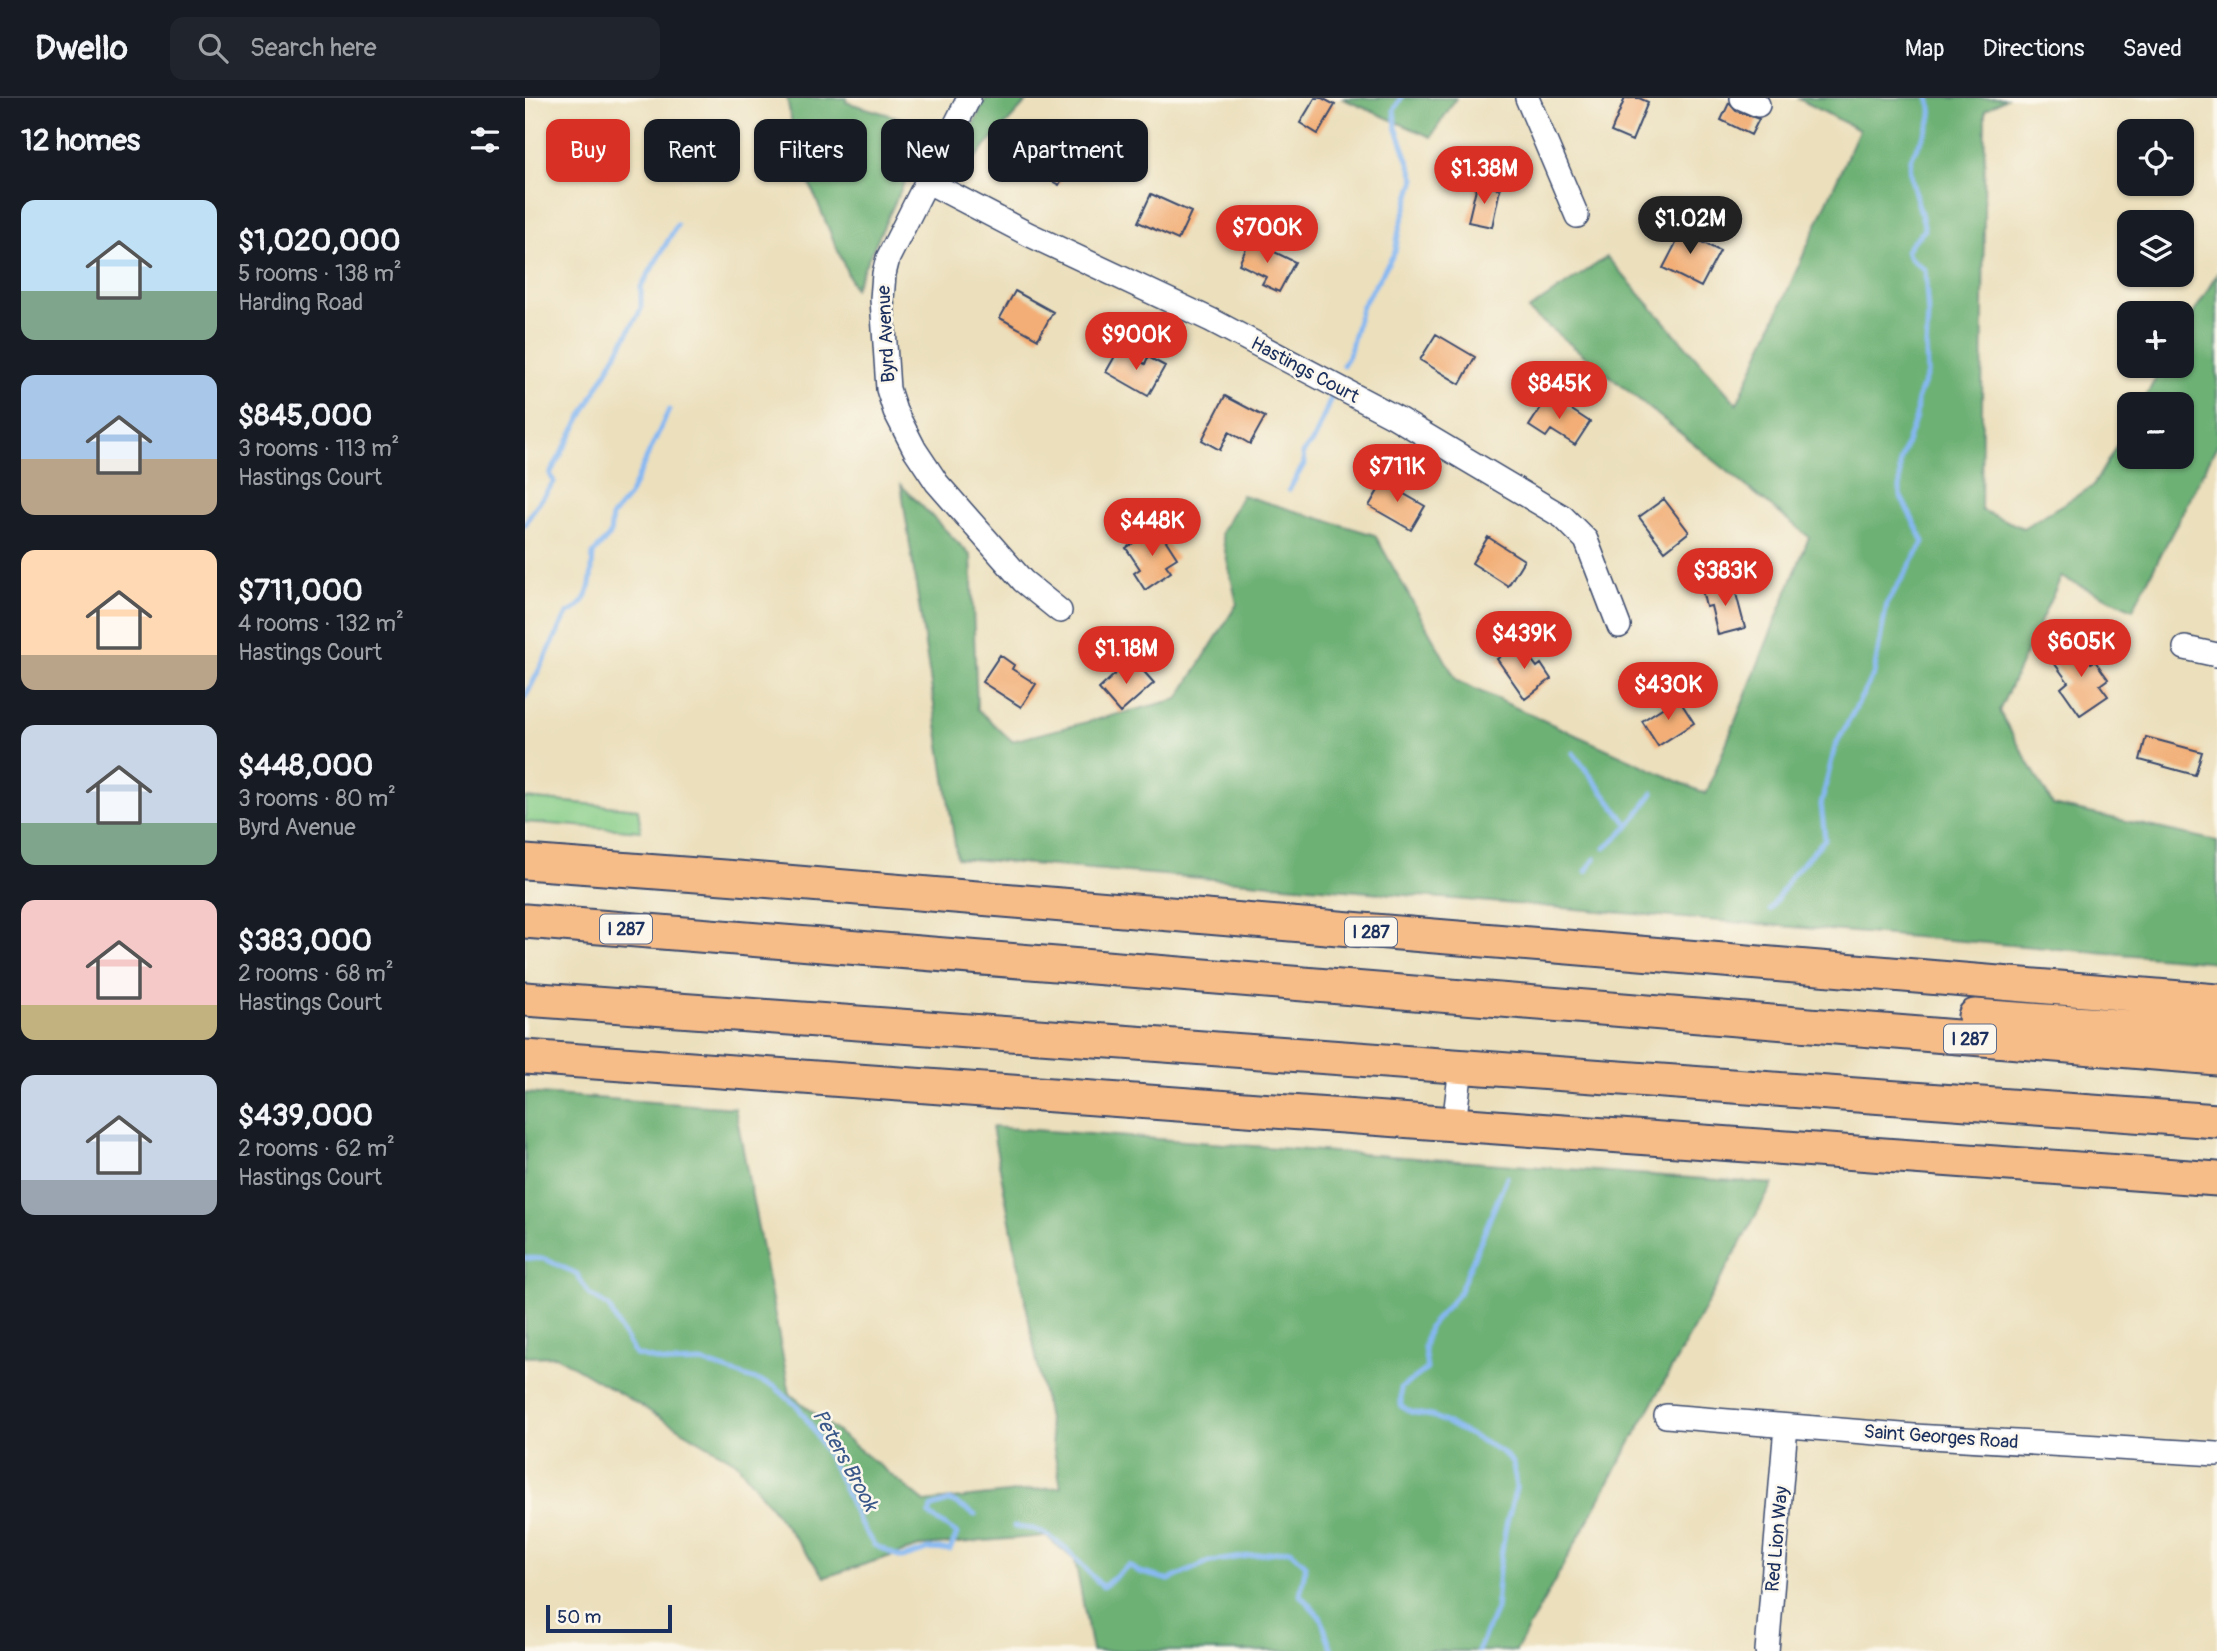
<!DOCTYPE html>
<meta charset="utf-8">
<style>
body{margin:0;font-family:Pangolin,sans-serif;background:#20242c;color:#f1f3f6;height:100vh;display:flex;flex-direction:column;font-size:26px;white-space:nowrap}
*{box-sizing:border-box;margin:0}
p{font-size:23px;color:#9ea1a6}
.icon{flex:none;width:38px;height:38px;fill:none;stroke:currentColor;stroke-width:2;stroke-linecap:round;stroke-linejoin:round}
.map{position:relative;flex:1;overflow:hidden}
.details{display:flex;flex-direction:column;background:#171b24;width:525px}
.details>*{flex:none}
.hud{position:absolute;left:21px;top:21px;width:665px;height:63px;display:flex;gap:14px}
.tools{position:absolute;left:1592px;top:21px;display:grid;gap:14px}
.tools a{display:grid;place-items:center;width:77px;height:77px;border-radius:14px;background:#171b24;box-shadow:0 2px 5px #0004;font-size:35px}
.scale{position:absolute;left:21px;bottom:18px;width:126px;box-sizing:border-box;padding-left:7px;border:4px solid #1b2f5e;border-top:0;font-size:19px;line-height:24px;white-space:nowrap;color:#1b2f5e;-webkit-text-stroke:5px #fbf7ec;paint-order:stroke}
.price{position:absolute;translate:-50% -60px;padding:0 16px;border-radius:24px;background:#d93025;color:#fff;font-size:23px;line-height:46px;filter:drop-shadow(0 2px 4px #0008)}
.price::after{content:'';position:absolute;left:50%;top:42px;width:21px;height:16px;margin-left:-10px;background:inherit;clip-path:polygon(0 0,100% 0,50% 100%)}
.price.active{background:#222;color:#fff}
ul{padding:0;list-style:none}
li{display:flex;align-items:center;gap:21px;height:175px;padding:0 21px}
li span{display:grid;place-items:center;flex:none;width:196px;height:140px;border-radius:14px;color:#555}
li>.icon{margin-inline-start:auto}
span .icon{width:84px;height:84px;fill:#fffc;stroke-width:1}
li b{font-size:30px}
h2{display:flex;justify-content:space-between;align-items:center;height:84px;padding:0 21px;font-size:30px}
.tag{padding:0 24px;border-radius:14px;background:#171b24;box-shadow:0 2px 5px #0004;font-size:24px;line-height:63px}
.tag.active{background:#d93025;color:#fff}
header{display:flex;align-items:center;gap:42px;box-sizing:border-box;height:98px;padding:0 35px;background:#171b24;border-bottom:2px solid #363941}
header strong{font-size:33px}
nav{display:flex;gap:38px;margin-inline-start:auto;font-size:24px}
.search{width:490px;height:63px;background:#20242c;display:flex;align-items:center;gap:18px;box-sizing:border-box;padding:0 24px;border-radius:14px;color:#9ea1a6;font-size:26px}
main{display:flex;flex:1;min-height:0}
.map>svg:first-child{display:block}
.green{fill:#87ce88;stroke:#517e73;stroke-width:2}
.forest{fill:#6db174;stroke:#447069;stroke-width:2}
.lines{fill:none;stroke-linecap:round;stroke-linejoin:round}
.stream{stroke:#85b8f2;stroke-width:5}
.building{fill:#f2ae76}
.minor-casing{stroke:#3a496c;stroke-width:26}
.highway-casing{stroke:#3a496c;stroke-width:37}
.minor{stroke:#fff;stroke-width:23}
.highway{stroke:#f7bd88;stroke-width:33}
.labels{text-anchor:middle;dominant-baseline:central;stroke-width:5;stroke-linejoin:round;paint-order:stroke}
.shield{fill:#fbf7ec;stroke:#5e6b89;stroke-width:2}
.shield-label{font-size:18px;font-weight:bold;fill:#1b2f5e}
.street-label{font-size:19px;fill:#1b2f5e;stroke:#fbf7ec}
.water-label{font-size:21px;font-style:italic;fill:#3b588a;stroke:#fbf7ec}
</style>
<header>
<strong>Dwello</strong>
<div class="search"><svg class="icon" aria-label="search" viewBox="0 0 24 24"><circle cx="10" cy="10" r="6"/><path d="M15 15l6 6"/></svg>Search here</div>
<nav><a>Map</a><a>Directions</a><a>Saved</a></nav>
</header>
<main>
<section class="details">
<h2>12 homes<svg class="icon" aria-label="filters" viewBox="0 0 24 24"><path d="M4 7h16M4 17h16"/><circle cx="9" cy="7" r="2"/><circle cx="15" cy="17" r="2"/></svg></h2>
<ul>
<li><span style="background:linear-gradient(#bfe0f5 65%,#7fa58c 0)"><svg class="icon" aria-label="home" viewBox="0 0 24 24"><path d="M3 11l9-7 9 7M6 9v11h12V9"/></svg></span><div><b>$1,020,000</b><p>5 rooms · 138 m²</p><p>Harding Road</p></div></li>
<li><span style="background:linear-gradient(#a9c7e8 60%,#b9a48a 0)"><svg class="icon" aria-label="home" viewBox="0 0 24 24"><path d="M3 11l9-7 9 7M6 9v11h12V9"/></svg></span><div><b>$845,000</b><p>3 rooms · 113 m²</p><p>Hastings Court</p></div></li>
<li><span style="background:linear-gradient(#ffd9b3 75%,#b9a48a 0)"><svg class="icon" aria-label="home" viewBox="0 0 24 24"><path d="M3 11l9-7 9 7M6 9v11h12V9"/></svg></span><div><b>$711,000</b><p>4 rooms · 132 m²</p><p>Hastings Court</p></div></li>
<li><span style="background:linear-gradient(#c9d6e8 70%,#7fa58c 0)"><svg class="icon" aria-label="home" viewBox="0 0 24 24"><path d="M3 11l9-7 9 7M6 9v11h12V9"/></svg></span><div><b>$448,000</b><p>3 rooms · 80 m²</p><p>Byrd Avenue</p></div></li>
<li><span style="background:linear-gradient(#f6c9c9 75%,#c2b280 0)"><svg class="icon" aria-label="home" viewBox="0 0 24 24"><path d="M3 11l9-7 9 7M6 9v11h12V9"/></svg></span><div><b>$383,000</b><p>2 rooms · 68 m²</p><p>Hastings Court</p></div></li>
<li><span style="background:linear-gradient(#c9d6e8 75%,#9aa5b1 0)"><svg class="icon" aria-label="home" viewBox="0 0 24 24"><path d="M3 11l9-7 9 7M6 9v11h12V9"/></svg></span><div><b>$439,000</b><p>2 rooms · 62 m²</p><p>Hastings Court</p></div></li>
</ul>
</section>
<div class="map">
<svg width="1692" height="1553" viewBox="0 0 1692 1553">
<rect width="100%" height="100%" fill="#fbf7ec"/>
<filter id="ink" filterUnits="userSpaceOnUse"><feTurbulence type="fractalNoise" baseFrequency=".0143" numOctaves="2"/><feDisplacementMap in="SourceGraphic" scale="14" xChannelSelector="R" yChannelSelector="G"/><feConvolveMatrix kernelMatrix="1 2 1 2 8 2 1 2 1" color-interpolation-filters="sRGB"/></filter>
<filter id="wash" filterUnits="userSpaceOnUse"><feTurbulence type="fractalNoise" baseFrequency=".00686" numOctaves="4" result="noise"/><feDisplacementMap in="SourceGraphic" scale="28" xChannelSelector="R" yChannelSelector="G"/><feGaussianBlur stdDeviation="1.57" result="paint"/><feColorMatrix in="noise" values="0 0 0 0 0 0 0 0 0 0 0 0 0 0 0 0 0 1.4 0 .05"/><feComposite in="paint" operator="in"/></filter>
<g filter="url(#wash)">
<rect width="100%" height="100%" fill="#ebdfbc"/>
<path class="green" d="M0 700 113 711 116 733 0 724Z"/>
<path class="forest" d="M262 0H322L321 4 442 40 461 0H505L450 60 389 64 329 191 273 58Z
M816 0H931L906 39Z
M1272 0H1481L1460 12 1456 412 1498 430 1568 388 1605 325V359H1657V306H1616L1638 268H1657V235L1692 176V347L1608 511 1536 479 1474 613 1528 707 1692 743V864L432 760 376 387 446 458 452 611 487 643 653 601 712 506 696 435 717 397 850 437 932 583 1181 696 1284 439 1003 212 1082 159 1212 306 1334 32Z
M0 995 210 1010 265 1296 400 1404 536 1389 467 1029 1248 1086 991 1553H567L550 1462 521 1438 397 1448 300 1479 211 1364 31 1258 0 1259Z"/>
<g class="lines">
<path class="stream" d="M818 267 824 257 836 210 870 154 874 132 890 81 871 29 869 12 876 0
M764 392 779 366 778 355 790 340 806 300
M0 427 7 414 29 384 25 376 116 211V189L152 127
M0 600 42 516C68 503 66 482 68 456L85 437 87 418 104 398 144 312
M1048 655 1104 728
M1080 750 1104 728 1128 695
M1061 773 1070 761
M1245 812 1267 777 1300 741 1296 706 1310 649 1349 575 1362 505 1399 444 1375 397V364L1391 319 1392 302 1402 276 1401 249 1403 217 1400 172 1385 160 1381 153 1387 144 1400 132C1397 112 1382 81 1386 61 1387 58 1389 55 1391 51 1401 33 1411 21 1404 0
M0 1160 20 1161 52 1176 64 1196 84 1209 97 1235 111 1257 144 1265 177 1264 249 1288 273 1309 287 1329 310 1371 334 1424 349 1447 377 1460 405 1451 425 1452 432 1436 404 1417 407 1409 426 1403 450 1417
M489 1428C496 1430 505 1430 511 1432 537 1441 559 1471 578 1489L604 1467 614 1474 644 1482 683 1464 765 1452 781 1467 775 1497 796 1520 807 1553
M953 1553 971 1511 974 1470 981 1428 991 1390 988 1365 977 1354 953 1341 910 1319 886 1314 876 1308V1290L902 1271 899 1249 904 1229 934 1195 982 1079"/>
</g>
<g id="blocks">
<path class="building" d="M790 0H797L810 7 793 36 775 25Z
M1100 0H1114L1123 4 1107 43 1086 34Z
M1204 5 1211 13 1234 21 1226 37 1196 22Z
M507 36 550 59 534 87 519 79 521 74 494 59Z
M952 86 975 91 967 129 943 124Z
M626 96 666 114 653 142 613 124Z
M1150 123 1165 131 1162 137 1195 153 1176 189 1138 170 1151 145 1142 140Z
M725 142 770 164 754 194 737 186 741 179 714 166Z
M490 193 528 214 513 241 475 220Z
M911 236 950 259 935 286 895 262Z
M594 251 620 266 623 259 640 268 623 298 581 274Z
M1024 297 1065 324 1050 347 1026 332 1021 339 1004 328Z
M700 298 740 319 725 346 704 334 695 352 677 342Z
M861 379 876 388 874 393 900 408 886 432 844 408Z
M1139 401 1164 434 1140 453 1114 419Z
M632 429 652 460 641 467 646 474 620 492 609 475 615 471 601 450Z
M963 439 999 462 983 488 947 465Z
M1208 484 1220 530 1193 537 1186 508 1181 509 1177 492Z
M1552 544 1566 565 1570 563 1583 581 1575 587 1583 598 1555 617 1536 590 1543 584 1527 562Z
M994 545 1012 569 1016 566 1026 581 1000 601 972 561Z
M475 557 489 567 487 571 511 586 496 609 457 584Z
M607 560 629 585 595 615 574 591Z
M1153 600 1169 625 1133 648 1117 623Z
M1621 639 1677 654 1670 677 1615 662Z"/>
</g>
</g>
<g filter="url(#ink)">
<use href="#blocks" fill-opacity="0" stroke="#3a496c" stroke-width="2"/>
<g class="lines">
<g class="minor-casing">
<path id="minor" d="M444 0 363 160 359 176 357 201 363 291 370 313 390 352 412 385 498 483 535 513
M1002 0 1052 118
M1217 0 1233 7
M403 84 503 136 686 222 870 319 1038 419 1061 442 1094 528
M1660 550 1692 557
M929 1026 936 969
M1141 1318 1389 1338 1692 1356
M1242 1553 1261 1328"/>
</g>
<g class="highway-casing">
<path id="highway" d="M0 764 212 780 1692 903
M0 823 1692 960
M0 901 1692 1023
M1450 918 1692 935
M0 959 1692 1081"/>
</g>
<use href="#minor" class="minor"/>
<use href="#highway" class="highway"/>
</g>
</g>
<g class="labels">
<g class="shield">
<rect x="75" y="816.5" width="52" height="29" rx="5"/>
<rect x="820" y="819.5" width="52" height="29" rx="5"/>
<rect x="1419" y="926.5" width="52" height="29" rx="5"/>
</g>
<g class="shield-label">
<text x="101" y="831">I 287</text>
<text x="846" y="834">I 287</text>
<text x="1445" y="941">I 287</text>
</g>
<g class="street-label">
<text transform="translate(361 236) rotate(-93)">Byrd Avenue</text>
<text transform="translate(780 272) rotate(28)">Hastings Court</text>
<text transform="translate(1416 1339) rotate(4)">Saint Georges Road</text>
<text transform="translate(1252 1441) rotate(-85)">Red Lion Way</text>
</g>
<g class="water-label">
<text transform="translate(320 1362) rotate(61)">Peters Brook</text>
</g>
</g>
</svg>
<div class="tools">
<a><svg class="icon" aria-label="locate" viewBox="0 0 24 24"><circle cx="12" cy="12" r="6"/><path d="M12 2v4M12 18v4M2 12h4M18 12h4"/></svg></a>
<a><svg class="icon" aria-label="layers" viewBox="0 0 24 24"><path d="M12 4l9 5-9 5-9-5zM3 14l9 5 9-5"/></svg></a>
<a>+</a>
<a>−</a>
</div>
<div class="scale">50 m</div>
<b class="price" style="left:959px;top:108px">$1.38M</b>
<b class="price active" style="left:1165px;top:158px">$1.02M</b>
<b class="price" style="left:742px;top:167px">$700K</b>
<b class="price" style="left:611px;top:274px">$900K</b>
<b class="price" style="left:1034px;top:323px">$845K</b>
<b class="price" style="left:872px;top:406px">$711K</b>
<b class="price" style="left:627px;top:460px">$448K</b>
<b class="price" style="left:1200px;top:510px">$383K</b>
<b class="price" style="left:999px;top:573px">$439K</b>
<b class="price" style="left:1556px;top:581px">$605K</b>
<b class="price" style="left:601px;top:588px">$1.18M</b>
<b class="price" style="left:1143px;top:624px">$430K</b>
<div class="hud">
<a class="tag active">Buy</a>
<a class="tag">Rent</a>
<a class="tag">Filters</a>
<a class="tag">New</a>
<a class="tag">Apartment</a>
</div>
</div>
</main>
